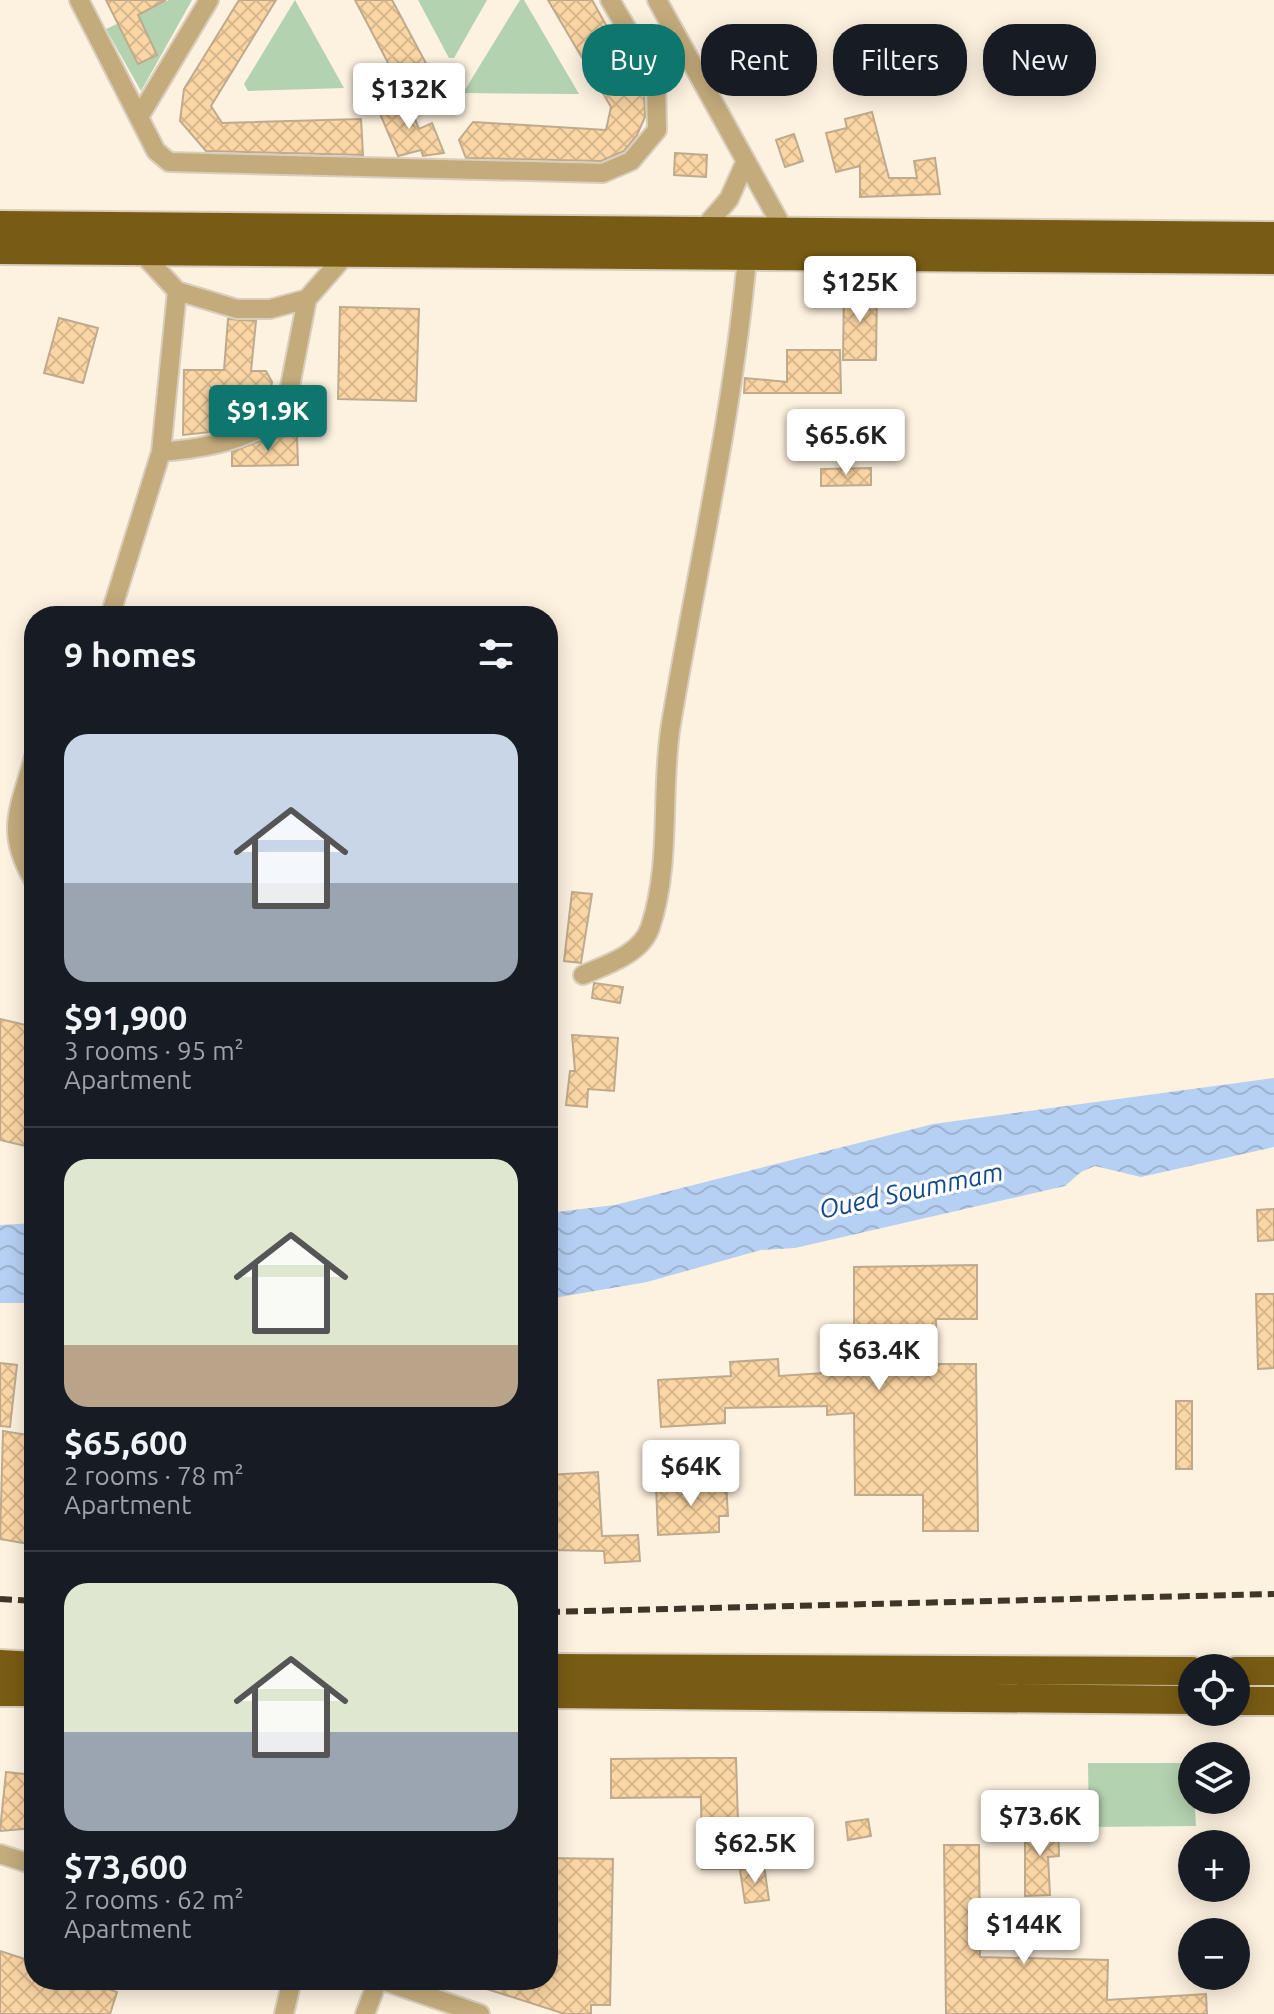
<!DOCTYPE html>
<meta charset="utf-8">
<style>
body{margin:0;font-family:Ubuntu,sans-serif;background:#20242c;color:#f1f3f6;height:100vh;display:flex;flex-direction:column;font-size:30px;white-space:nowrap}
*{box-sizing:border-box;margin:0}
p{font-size:26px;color:#9ea1a6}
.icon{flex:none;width:44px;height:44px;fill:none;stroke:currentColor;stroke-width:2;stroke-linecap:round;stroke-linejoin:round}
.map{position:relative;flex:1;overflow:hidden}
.sheet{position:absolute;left:24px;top:606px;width:534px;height:1384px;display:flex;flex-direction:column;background:#171b24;border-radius:32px;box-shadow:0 4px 20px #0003}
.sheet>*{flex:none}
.banner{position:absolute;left:582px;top:24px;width:572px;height:72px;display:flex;gap:16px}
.buttons{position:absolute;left:1178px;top:1654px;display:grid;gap:16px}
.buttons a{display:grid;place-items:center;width:72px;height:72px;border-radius:50%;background:#171b24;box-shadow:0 4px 20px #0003;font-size:40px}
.price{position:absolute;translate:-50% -68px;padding:0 18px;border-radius:8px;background:#fff;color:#222;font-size:26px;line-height:52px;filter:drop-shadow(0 2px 4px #0008)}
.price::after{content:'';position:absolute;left:50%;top:48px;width:24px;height:18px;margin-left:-12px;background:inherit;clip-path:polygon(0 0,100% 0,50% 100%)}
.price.active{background:#0f766e;color:#fff}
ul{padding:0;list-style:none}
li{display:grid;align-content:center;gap:16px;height:424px;padding:0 40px}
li+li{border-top:2px solid #363941}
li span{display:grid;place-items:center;height:248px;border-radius:24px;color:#555}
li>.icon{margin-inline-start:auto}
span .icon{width:144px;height:144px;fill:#fffc;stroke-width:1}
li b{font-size:34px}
h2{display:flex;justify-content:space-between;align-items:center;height:96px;padding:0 40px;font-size:34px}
.chip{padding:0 28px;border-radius:32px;background:#171b24;box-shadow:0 4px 20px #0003;font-size:28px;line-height:72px}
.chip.active{background:#0f766e;color:#fff}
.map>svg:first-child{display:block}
.green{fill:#b3d2af}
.water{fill:url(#water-waves)}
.building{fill:url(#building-cross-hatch);stroke:#bfaa8d;stroke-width:2}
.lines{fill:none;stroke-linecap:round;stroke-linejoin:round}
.minor-casing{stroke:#d9cebd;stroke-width:22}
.highway-casing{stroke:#d9cebd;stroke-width:32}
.minor{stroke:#c3ab7b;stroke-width:18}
.highway{stroke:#795c13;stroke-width:28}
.rail{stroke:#3d3629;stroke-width:6;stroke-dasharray:12 6;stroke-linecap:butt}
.labels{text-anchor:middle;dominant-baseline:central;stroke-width:6;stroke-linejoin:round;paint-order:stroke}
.water-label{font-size:26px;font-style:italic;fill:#12498c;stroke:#fff}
</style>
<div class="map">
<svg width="1274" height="2014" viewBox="0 0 1274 2014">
<defs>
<pattern id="water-waves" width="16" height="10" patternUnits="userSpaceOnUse" patternTransform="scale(2)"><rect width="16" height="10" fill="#b6d0f4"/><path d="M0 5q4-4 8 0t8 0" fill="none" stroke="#9cb2d0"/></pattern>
<pattern id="building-cross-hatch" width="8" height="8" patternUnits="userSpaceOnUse" patternTransform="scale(2)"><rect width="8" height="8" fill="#fbd6a4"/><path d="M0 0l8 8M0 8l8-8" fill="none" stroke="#d7b78c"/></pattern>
</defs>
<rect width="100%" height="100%" fill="#fdf1df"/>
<path class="green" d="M169 0H192L141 91 106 29Z
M295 0 344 88 248 91 244 84Z
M418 0H487L454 58H449Z
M520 0H524L579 94 463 93Z
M1088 1763H1192L1196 1826 1089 1827Z"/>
<path class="water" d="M1274 1078V1147L1141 1177 1095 1166 1081 1172 1065 1186 795 1248 761 1250 647 1282 548 1299V1213L615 1205 933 1124Z
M34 1223V1303H0V1225Z"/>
<path class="building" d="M106 0H166L138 15 157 55 138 64Z
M239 0H276L211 106 222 123 361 119 363 155 206 151 180 121 184 89Z
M355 0H392L435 80 406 97Z
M548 0H592L644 93 645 117 637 135 624 151 601 161 466 158 459 140 473 122 606 130 611 107Z
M406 97 419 129 432 123 444 153 423 156 421 150 398 156 378 109Z
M872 112 889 178H917L914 161 935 158 940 194 860 197V166L836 172 826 133 847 128 845 119Z
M794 134 803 161 785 167 776 140Z
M675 153 707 155 706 177 674 175Z
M844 287 877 288 876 360H843Z
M340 307 419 309 416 401 338 399Z
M59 318 98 328 83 383 44 373Z
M228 319 256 321 251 371H266L272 382 270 396 262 404 220 403V431L183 435 184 370H224Z
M787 350H840L841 393H744L745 378 787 382Z
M297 436 298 465 232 466V452L270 437Z
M871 468V485L821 486V469Z
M572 892 592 894 581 963 564 961Z
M594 983 623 987 620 1003 592 998Z
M0 1019 34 1027V1148L0 1140Z
M572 1035 618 1038 614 1091 588 1089 587 1107 566 1105 570 1071H575Z
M1274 1209V1240L1258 1241 1257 1210Z
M977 1265V1319H936L937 1364H976L978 1531H923V1495H855L854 1413 827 1415V1406L725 1408V1423L661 1427 658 1380 731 1376 730 1362 778 1359 779 1376 854 1371V1267Z
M1256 1294H1274V1368L1258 1369Z
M0 1363 17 1365 10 1427 0 1426Z
M1176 1401H1192V1469H1176Z
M3 1431 34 1436V1512L29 1544 0 1539Z
M598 1472 602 1536 638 1535 640 1561 605 1563 604 1551 549 1550 548 1475Z
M726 1482 728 1516H719V1532L658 1535 656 1485Z
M700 1758H736L738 1823 754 1822 755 1837 738 1839 739 1869H702L701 1797 611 1798V1759Z
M6 1772 34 1775V1828L0 1831Z
M868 1819 871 1836 848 1840 846 1822Z
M1058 1824 1059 1856 1048 1857 1050 1895 1025 1896V1841H1030L1027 1825Z
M944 1845H979L980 1957 1108 1960 1107 2000 1206 1994 1207 2014H946Z
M548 1858 613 1859 610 2005H591V2014H565L468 1983 469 1980H548Z
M764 1866 769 1900 745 1903 740 1870Z
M0 1951 34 1962V1980H83L117 1992 110 2014H0Z"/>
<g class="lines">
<g class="minor-casing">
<path id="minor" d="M79 0 156 151 169 162 603 173 631 161 657 130 656 78 610 0
M657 0 784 230
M139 117 209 0
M703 229 729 199 745 163
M139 250 177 291 237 309H270L307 299 349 251
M161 452C205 448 250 441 285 412L307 299
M110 616 161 452 177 291
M34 757C20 809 4 831 34 881
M583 975C606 965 641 954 650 928 672 862 660 791 671 724 697 569 733 414 747 258
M0 1854 34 1865
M381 1980 480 2014
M284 2014 292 1980
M365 2014 378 1980"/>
</g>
<g class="highway-casing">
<path id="highway" d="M0 225 1274 236
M0 250 1274 260
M0 1664 34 1666
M548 1668 1192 1671
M1236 1671H1274
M0 1692H34
M548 1694 1192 1700
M1236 1701H1274"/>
</g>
<use href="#minor" class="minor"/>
<use href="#highway" class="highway"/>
<path class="rail" d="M0 1599 34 1601
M548 1612 1274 1594"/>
</g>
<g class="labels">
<g class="water-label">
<text transform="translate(911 1190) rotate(-12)">Oued Soummam</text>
</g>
</g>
</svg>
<div class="buttons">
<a><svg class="icon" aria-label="locate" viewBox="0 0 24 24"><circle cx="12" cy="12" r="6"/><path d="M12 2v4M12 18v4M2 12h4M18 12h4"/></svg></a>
<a><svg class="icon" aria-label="layers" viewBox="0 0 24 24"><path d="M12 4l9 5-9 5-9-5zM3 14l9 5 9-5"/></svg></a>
<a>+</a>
<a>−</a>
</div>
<b class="price" style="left:409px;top:131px">$132K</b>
<b class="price" style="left:860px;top:324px">$125K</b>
<b class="price active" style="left:268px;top:453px">$91.9K</b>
<b class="price" style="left:846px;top:477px">$65.6K</b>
<b class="price" style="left:879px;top:1392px">$63.4K</b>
<b class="price" style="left:691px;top:1508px">$64K</b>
<b class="price" style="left:1040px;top:1858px">$73.6K</b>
<b class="price" style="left:755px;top:1885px">$62.5K</b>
<b class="price" style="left:1024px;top:1966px">$144K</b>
<div class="banner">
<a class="chip active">Buy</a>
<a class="chip">Rent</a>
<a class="chip">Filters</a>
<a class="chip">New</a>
</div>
<section class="sheet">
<h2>9 homes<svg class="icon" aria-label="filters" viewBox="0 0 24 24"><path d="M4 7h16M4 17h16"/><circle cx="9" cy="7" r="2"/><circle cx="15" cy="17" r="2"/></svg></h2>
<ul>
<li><span style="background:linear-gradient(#c9d6e8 60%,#9aa5b1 0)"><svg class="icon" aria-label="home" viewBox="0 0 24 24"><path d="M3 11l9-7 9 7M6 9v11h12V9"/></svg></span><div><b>$91,900</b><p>3 rooms · 95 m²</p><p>Apartment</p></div></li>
<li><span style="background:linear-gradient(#dfe7d0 75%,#b9a48a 0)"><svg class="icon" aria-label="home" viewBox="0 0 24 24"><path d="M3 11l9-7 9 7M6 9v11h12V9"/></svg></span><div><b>$65,600</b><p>2 rooms · 78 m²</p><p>Apartment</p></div></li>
<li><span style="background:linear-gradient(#dfe7d0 60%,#9aa5b1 0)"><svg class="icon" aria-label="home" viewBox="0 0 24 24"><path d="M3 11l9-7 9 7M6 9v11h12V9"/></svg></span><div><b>$73,600</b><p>2 rooms · 62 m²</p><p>Apartment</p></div></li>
</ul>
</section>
</div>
